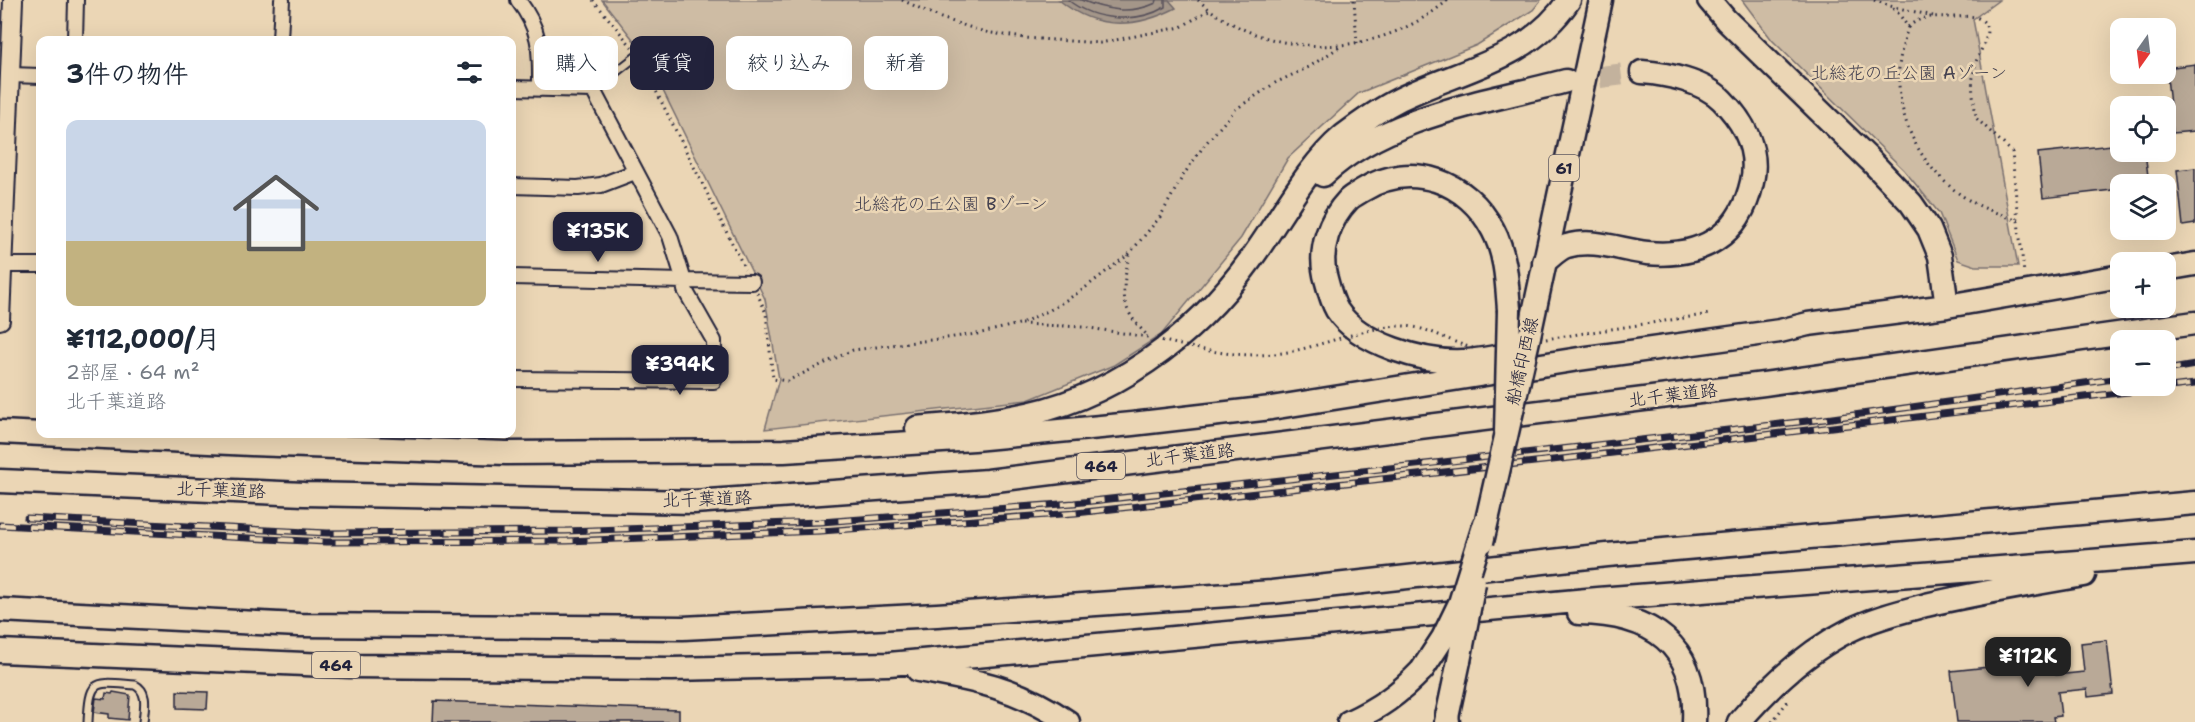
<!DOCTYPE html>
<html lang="ja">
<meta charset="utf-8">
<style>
body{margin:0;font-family:"Shantell Sans","Klee One",sans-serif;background:#f6f6f7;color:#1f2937;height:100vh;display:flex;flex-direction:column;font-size:22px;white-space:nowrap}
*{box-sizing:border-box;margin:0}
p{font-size:20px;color:#747a83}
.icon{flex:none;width:33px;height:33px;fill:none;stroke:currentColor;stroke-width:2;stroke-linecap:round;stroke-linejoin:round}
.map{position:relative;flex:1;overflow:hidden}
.panel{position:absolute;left:36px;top:36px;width:480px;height:402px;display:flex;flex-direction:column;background:#fff;border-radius:12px;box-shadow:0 6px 24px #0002}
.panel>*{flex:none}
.hud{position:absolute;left:534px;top:36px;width:570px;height:54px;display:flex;gap:12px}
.needle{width:39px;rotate:194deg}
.buttons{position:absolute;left:2110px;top:18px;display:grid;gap:12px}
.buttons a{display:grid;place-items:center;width:66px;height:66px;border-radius:12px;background:#fff;box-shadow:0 6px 24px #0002;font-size:30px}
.price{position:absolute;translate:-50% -51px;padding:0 14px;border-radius:12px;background:#22223b;color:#fff;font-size:20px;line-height:39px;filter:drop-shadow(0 2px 3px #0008)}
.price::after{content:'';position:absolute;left:50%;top:36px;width:18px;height:14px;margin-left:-9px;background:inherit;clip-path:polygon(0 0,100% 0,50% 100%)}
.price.selected{background:#222;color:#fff}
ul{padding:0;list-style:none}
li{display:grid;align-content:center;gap:12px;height:318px;padding:0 30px}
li+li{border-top:2px solid #e0e1e3}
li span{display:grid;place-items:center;height:186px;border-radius:12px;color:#555}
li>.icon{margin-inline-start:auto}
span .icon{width:108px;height:108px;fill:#fffc;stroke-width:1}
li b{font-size:26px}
h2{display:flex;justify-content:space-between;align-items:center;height:72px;padding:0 30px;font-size:26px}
.pill{padding:0 21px;border-radius:12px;background:#fff;box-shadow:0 6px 24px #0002;font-size:21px;line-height:54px}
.pill.selected{background:#22223b;color:#fff}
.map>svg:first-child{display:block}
.green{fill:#cebca4;stroke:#786f70;stroke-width:1.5}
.water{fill:#a49689;stroke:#70686a;stroke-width:1.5}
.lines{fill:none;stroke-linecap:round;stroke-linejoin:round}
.shore{stroke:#56505a;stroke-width:1.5}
.building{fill:#b9a997;stroke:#22223b;stroke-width:1.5}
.trunk-tunnel{stroke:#c3b29d;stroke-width:22;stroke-dasharray:22 11;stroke-linecap:butt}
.service-casing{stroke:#22223b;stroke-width:11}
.minor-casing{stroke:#22223b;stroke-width:18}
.tertiary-casing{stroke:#22223b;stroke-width:22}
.primary-casing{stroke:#22223b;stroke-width:27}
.trunk-casing{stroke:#22223b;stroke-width:27}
.path{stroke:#22223b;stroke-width:3;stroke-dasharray:1.5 4.5;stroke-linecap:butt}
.service{stroke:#ebd6b5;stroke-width:7}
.minor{stroke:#ebd6b5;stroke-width:14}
.tertiary{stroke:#ebd6b5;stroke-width:18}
.primary{stroke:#ebd6b5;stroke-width:22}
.trunk{stroke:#ebd6b5;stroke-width:22}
.rail-casing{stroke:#22223b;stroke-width:7}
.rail{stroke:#ebd6b5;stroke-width:4.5;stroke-dasharray:14;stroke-linecap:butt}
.primary-bridge-casing{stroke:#22223b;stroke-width:27;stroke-linecap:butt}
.trunk-bridge-casing{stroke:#22223b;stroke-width:27;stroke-linecap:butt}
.path-bridge{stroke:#22223b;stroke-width:3;stroke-dasharray:1.5 4.5;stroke-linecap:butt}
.primary-bridge{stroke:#ebd6b5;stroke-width:22}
.trunk-bridge{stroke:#ebd6b5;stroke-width:22}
.labels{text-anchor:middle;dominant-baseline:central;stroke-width:5;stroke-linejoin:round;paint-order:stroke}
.shield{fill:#ebd6b5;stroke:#5e5860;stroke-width:1.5}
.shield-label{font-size:16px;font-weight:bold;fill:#22223b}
.park-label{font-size:18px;fill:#444150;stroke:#ebd6b5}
.street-label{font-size:18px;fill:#22223b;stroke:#ebd6b5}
</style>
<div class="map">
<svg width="2195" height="722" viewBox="0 0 2195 722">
<rect width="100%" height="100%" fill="#ebd6b5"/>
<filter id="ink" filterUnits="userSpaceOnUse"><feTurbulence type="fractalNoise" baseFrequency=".0167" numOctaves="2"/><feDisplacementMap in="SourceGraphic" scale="12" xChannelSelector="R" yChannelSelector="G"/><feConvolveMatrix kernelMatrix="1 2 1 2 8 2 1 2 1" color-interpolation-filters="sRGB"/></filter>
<g filter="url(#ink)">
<path class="green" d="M602 0H1541L1533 10 1477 45 1359 93 1288 158 1241 238 1161 335 1114 365 1028 400 765 429 779 379 765 299 646 56Z
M1742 0H1999L1973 19 2018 266H1976L1958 260 1939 213 1904 170 1772 40Z"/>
<path class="water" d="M1059 0H1169L1176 8C1135 29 1095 30 1059 0Z"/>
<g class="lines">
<path class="shore" d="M1068 0C1094 21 1137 24 1165 7V0
M1081 0C1106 10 1130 15 1156 3L1157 0"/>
</g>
<path class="building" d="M2195 64V131L2173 133 2166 68Z
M2121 144V152H2145L2149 184H2121V189L2043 198 2038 153Z
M2195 168V224L2183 226 2177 170Z
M2107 640 2113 694 2088 697 2087 689 2058 692 2061 716 2053 717 2054 722H1957L1951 671 2054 660 2056 675 2084 672 2081 643Z
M177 691 208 692 207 709 177 708Z
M113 692 130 695 128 720 109 718V714L94 712 96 698 105 699 106 693 112 694Z
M434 701 679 710V722H433Z"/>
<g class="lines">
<path class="trunk-tunnel" d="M1567 81 1642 72"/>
<g class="service-casing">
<path id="service" d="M593 90 638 55
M88 722C90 678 94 682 135 685 149 692 144 709 143 722"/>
</g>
<g class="minor-casing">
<path id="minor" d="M518 0C542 32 540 50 540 89
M75 40 76 0
M280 40 282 0
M11 75 40 76
M512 88 593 90 670 236 684 281 752 282
M512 186 578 188 601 185 635 172
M3 265H40
M512 277 684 281 685 290 714 341V381L512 379"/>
</g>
<g class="tertiary-casing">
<path id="tertiary" d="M0 320 13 0"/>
</g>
<g class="primary-casing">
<path id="primary" d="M1529 336 1601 0
M1446 722 1459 661"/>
</g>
<g class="trunk-casing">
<path id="trunk" d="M1709 0 1726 20 1870 160 1911 203 1929 229 1940 256 1947 306
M1323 175C1385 116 1486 102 1566 81
M1544 262C1551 257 1559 248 1567 246 1594 238 1620 250 1647 253 1702 258 1740 236 1752 182 1759 150 1744 122 1722 100 1703 81 1667 74 1642 72
M2166 269 2195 264
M1508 355C1493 357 1478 361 1463 361 1424 363 1359 344 1337 310 1331 300 1328 286 1325 275 1319 249 1329 220 1348 200 1352 196 1358 193 1363 190 1411 160 1468 181 1493 230 1506 254 1507 283 1509 310
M917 428C949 425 981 423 1012 417 1110 401 1194 338 1251 259 1280 220 1306 167 1343 136 1360 123 1380 109 1400 99 1461 69 1528 61 1569 0
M0 432 251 444 506 453 784 451 974 439 1132 424 1271 408 1579 359 1780 331 1808 324 1947 306 2121 276
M0 481 304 494 694 502 988 481 1764 384 2195 323
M0 610 299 625 683 628 937 615 1272 592 1607 555 2195 503
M1579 613C1651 614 1698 644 1694 722
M0 651 350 666 672 669 889 664 1598 599 2195 553
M918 670C976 680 1018 688 1068 722
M1447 716 1448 722
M1349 722C1379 708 1399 694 1422 670
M1739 722C1769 687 1806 652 1848 631 1872 619 1900 612 1926 605 1978 593 2031 584 2084 575"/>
</g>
<path class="path" d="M593 0 632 47
M902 0 941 18 985 32 1024 38 1100 43 1181 27 1209 10
M1198 0C1268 62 1378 60 1448 0
M1354 0 1357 43
M1874 0 1890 6
M1933 16 1890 6 1899 14 1908 27C1924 14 1935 17 1955 17 1963 17 1971 15 1978 18 1996 26 1982 47 1977 59 1975 64 1974 71 1973 77 1971 90 1975 105 1976 118L2012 152 2018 221
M1908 27C1904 41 1900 54 1899 68 1896 120 1921 168 1964 197 1980 208 2001 214 2018 221L2024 273
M643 65 745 269
M1129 255C1122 293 1118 307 1148 336
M757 293 766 313 773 379 787 381 853 350 977 334 1019 324 1050 310 1081 291 1129 254 1160 217 1184 174 1206 143 1236 109 1275 83 1309 67 1341 46
M1021 324 1083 327 1148 337
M1546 339 1710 314
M1772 722 1788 701"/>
<use href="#service" class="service"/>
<use href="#minor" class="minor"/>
<use href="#tertiary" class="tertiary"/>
<use href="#primary" class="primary"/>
<use href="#trunk" class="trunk"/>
<g class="rail-casing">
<path id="rail" d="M2166 370 2195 365
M27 518 327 533 566 531 821 522 1074 503 1579 447 1825 419 2121 378
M0 525 326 542 567 541 821 531 1076 513 1579 457 2195 384"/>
</g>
<use href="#rail" class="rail"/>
<g class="primary-bridge-casing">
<path id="primary-bridge" d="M1482 542 1529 336
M1459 661 1474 583"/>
</g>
<g class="trunk-bridge-casing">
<path id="trunk-bridge" d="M1506 432 1509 310
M1422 670 1443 638 1460 603 1485 523"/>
</g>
<path class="path-bridge" d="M1156 339C1200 350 1243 360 1288 352 1325 345 1362 328 1399 326 1427 325 1448 342 1473 348"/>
<use href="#primary-bridge" class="primary-bridge"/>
<use href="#trunk-bridge" class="trunk-bridge"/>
</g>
</g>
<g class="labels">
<g class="shield">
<rect x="1549" y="155" width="30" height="26" rx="4.5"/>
<rect x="1077" y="453" width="48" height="26" rx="4.5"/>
<rect x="312" y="652" width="48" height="26" rx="4.5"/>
</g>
<g class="shield-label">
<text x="1564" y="168">61</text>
<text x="1101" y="466">464</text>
<text x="336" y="665">464</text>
</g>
<g class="park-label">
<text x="1909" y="73">北総花の丘公園 Aゾーン</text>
<text x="951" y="204">北総花の丘公園 Bゾーン</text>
</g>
<g class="street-label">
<text transform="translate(1522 361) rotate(-77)">船橋印西線</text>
<text transform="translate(1673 395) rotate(-7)">北千葉道路</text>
<text transform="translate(1190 455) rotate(-7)">北千葉道路</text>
<text transform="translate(221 490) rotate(2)">北千葉道路</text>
<text transform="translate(707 499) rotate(-2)">北千葉道路</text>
</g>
</g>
</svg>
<div class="buttons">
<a><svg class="needle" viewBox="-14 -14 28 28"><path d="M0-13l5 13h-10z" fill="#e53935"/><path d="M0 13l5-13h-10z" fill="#747a83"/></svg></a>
<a><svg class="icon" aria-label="locate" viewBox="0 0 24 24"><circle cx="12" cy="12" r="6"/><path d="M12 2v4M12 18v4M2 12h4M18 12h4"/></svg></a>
<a><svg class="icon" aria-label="layers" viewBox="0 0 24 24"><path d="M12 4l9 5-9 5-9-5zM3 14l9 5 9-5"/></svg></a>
<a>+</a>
<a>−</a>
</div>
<b class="price" style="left:598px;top:263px">¥135K</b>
<b class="price" style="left:680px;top:396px">¥394K</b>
<b class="price selected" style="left:2028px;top:688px">¥112K</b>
<div class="hud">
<a class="pill">購入</a>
<a class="pill selected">賃貸</a>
<a class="pill">絞り込み</a>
<a class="pill">新着</a>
</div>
<section class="panel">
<h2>3件の物件<svg class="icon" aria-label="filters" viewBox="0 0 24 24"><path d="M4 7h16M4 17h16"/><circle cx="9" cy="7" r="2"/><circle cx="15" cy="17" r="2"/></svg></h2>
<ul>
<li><span style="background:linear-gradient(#c9d6e8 65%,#c2b280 0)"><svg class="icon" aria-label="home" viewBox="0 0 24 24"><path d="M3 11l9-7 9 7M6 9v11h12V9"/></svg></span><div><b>¥112,000/月</b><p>2部屋 · 64 m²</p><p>北千葉道路</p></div></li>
</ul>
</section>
</div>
